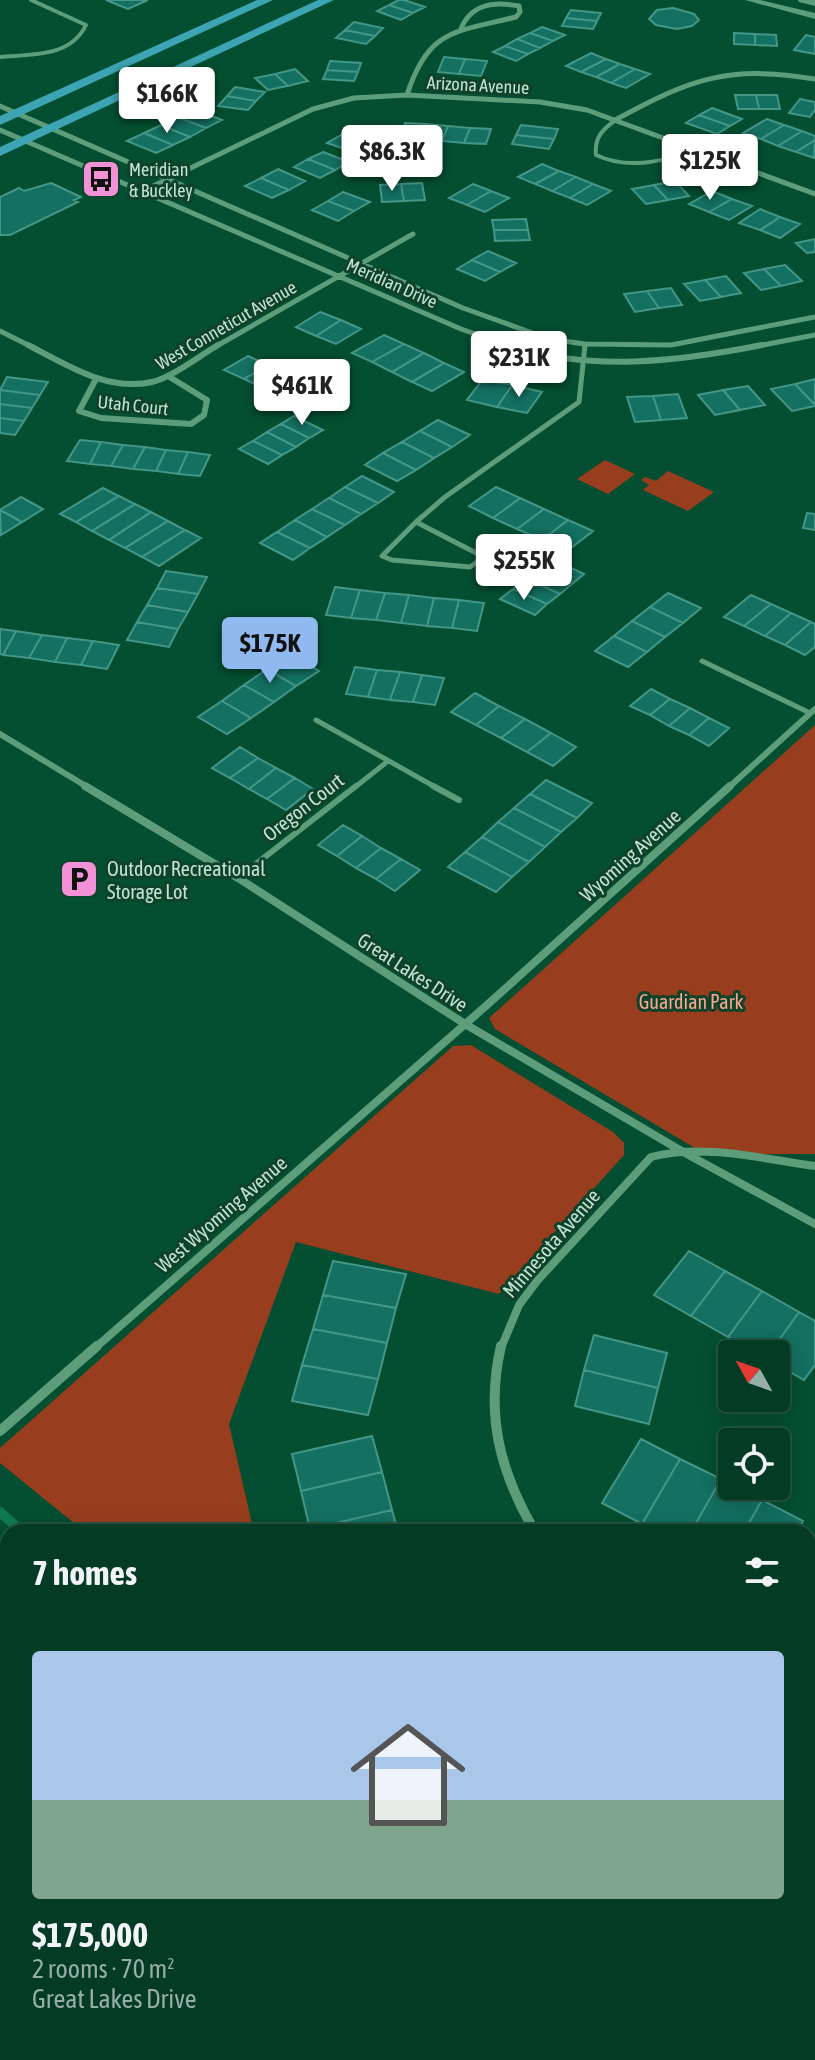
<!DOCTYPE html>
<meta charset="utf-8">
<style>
body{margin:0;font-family:"Asap Condensed",sans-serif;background:#114632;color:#f1f3f6;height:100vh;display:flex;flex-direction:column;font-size:30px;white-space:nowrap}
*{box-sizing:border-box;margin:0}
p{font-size:26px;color:#97ada7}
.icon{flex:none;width:44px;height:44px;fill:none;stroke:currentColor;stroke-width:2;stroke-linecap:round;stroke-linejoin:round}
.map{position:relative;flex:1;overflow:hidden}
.panel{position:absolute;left:0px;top:1524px;width:816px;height:536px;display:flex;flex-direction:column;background:#033b25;border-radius:24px 24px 0 0;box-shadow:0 4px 20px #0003,0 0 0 2px #245542}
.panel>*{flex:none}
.needle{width:52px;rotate:310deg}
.controls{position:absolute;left:718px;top:1340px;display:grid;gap:16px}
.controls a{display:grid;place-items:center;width:72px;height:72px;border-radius:8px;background:#033b25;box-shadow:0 4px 20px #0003,0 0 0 2px #245542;font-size:40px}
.price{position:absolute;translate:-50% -68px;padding:0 18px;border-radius:8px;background:#fff;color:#222;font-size:26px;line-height:52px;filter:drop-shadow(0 2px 4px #0008)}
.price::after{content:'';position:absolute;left:50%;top:48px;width:24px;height:18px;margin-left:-12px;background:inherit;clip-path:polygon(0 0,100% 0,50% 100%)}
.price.on{background:#90b9f0;color:#111}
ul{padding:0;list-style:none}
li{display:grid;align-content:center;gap:16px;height:424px;padding:0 32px}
li span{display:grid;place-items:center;height:248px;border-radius:8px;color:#555}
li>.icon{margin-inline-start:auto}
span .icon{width:144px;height:144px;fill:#fffc;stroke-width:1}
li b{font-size:34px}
h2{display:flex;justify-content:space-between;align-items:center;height:96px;padding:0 32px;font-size:34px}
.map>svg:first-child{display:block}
.green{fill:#983d1e}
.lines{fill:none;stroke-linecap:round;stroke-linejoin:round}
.stream{stroke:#11794d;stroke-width:10}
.building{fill:#147061;stroke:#449787;stroke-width:2}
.service-far3{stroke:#5d9d7a;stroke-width:4}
.service-far2{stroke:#5d9d7a;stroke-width:5}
.service-far1{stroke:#5d9d7a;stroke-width:6}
.service{stroke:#5d9d7a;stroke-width:8}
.minor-far3{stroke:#5d9d7a;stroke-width:5}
.minor-far2{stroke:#5d9d7a;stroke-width:6}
.minor-far1{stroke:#5d9d7a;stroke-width:8}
.minor{stroke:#5d9d7a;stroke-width:10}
.secondary{fill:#5d9d7a;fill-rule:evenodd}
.trunk{fill:#3ca4b3;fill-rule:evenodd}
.labels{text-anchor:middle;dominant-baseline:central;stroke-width:6;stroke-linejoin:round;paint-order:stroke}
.far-street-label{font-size:18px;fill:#c3e3d0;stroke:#0f422a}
.far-poi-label{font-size:18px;fill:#c3e3d0;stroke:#0f422a;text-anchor:start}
.street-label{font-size:20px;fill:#c3e3d0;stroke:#0f422a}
.poi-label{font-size:20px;fill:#c3e3d0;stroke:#0f422a;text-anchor:start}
.park-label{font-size:20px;fill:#f7a78d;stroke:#0f422a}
</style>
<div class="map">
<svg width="815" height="2060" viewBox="0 0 815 2060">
<rect width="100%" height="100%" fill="#044f31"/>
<path class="green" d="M605 460 635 474 608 494 577 479Z
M668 471 714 492 688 511 643 490 649 485 641 480 645 477 656 481Z
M815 725V1154H705L495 1029 489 1018Z
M471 1045 613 1132 624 1143V1155L499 1294 296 1242 229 1424 254 1532H85L0 1463V1448L453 1046Z
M808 1955 815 1957V2060H730L720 2052H808Z"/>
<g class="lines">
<path class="stream" d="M0 1512 22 1532
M626 2052 633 2060"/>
</g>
<path class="building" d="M106 0H148L128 9Z
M399 0H404L425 7 413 13 389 5Z
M389 5 413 13 401 20 377 11Z
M673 8 694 14 699 20 692 26 677 29 656 25 649 19 657 10Z
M571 10 601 13 597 21 566 18Z
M566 18 597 21 593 29 562 26Z
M354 22 383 28 375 36 345 30Z
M542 27 565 35 553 41 530 33Z
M345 30 375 36 366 44 336 38Z
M530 33 553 41 540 48 517 39Z
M734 33 755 34V45L734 44Z
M755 34 776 35 777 46 755 45Z
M806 35 815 37V54L794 50Z
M517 39 540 48 528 54 505 46Z
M505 46 528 54 516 61 493 52Z
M591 53 606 59 581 72 566 66Z
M444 57 465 59 459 74 438 72Z
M465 59 487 61 481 76 459 74Z
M606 59 620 64 596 77 581 72Z
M330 61 361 63 358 72 327 70Z
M620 64 635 69 611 83 596 77Z
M295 69 308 81 288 86 275 74Z
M635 69 650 74 626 88 611 83Z
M327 70 358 72 354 81 323 79Z
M275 74 288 86 268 90 255 78Z
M235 87 265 92 256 101 227 96Z
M735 95H756L759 109H738Z
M756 95H777L780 109H759Z
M227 96 256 101 248 110 218 106Z
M800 99 815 102V110L810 117 789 113Z
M712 108 742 119 730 126 699 115Z
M193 109 222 120 206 128 177 117Z
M699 115 730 126 717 134 686 123Z
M177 117 206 128 190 137 161 125Z
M767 119 784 125 761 139 743 133Z
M405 123 426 124 420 139 399 137Z
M426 124 448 126 442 141 420 139Z
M161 125 190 137 173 145 144 133Z
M521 125 558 129 554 139 516 135Z
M784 125 802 131 778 146 761 139Z
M448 126 470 128 464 143 442 141Z
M355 127 383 137 370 145 341 135Z
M470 128 491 129 486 144 464 143Z
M802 131 815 136V140L796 152 778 146Z
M144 133 173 145 156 153 127 141Z
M341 135 370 145 356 153 327 143Z
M516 135 554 139 549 149 512 144Z
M815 140 814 158 796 152Z
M323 152 349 162 335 170 308 159Z
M308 159 335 170 320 178 294 167Z
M542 164 559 171 535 184 518 177Z
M278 169 305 181 289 190 261 178Z
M559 171 576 177 552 191 535 184Z
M576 177 593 184 570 198 552 191Z
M261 178 289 190 272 198 245 186Z
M675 181 689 196 668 200 654 185Z
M51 183 81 197 74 200 78 202 10 235H0V197L19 188 24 191Z
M422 183 425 200 404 201 401 184Z
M401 184 404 201 382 202 380 185Z
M473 184 491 191 467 205 449 198Z
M593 184 611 191 587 205 570 198Z
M654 185 668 200 646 204 632 189Z
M491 191 509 198 485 212 467 205Z
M712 191 732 199 709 212 689 204Z
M343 192 370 202 354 211 328 201Z
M732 199 752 206 729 220 709 212Z
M328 201 354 211 338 221 312 210Z
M760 209 780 217 760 230 739 223Z
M780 217 800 224 780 238 760 230Z
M526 219 528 230H494L492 220Z
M494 230H528L530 240 495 241Z
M815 239V252L807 253 796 243Z
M488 251 516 263 500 272 472 260Z
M472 260 500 272 485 281 457 269Z
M785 265 802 281 781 286 764 269Z
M764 269 781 286 761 290 744 273Z
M726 276 741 293 721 297 705 280Z
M705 280 721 297 700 301 684 284Z
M671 288 682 305 659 308 647 291Z
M647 291 659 308 635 312 624 294Z
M320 312 341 320 316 336 296 327Z
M341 320 361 329 336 344 316 336Z
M384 335 404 344 372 362 352 353Z
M404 344 424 353 392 372 372 362Z
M424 353 444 363 412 382 392 372Z
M248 356 268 365 244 379 224 370Z
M444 363 464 372 432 391 412 382Z
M268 365 289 375 265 389 244 379Z
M289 375 309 384 285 399 265 389Z
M7 377 48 382 40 395 0 390Z
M483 379 512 385 497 407 467 400Z
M815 379V405L795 384Z
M309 384 330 394 306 409 285 399Z
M795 384 815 405V406L792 411 771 389Z
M512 385 542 392 527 413 497 407Z
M748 386 765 405 740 410 723 390Z
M0 390 40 395 32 408 0 404Z
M723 390 740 410 715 415 698 395Z
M678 394 687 418 661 420 653 396Z
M653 396 661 420 635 422 627 397Z
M0 404 32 408 24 421 0 418Z
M294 416 323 430 309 438 281 424Z
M0 418 24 421 15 435 0 433Z
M438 420 470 435 452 447 420 431Z
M281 424 309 438 296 447 267 432Z
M420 431 452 447 434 458 402 442Z
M267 432 296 447 282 455 253 441Z
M80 440 101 442 90 464 67 461Z
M253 441 282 455 268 464 239 449Z
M101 442 123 445 111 466 90 464Z
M402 442 434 458 416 470 383 453Z
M123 445 145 447 133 469 111 466Z
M145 447 166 450 156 471 133 469Z
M166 450 188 452 178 474 156 471Z
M188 452 210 455 200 476 178 474Z
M383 453 416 470 397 481 365 465Z
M362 476 394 492 378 503 345 487Z
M345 487 378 503 361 514 329 498Z
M496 487 520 498 493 518 469 506Z
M103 488 119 496 76 522 60 514Z
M119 496 135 504 92 531 76 522Z
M21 497 43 509 22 522 0 510Z
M329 498 361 514 345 525 312 509Z
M520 498 544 509 517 529 493 518Z
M135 504 151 512 109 540 92 531Z
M312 509 345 525 327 537 295 520Z
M544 509 568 520 542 540 517 529Z
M0 510 22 522 1 535Z
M151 512 168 521 125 548 109 540Z
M807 513 815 514V530L803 528Z
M295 520 327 537 310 548 277 532Z
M568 520 593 531 567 551 542 540Z
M168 521 185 530 142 557 125 548Z
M185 530 201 538 159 566 142 557Z
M277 532 310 548 293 560 260 543Z
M550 558 584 574 572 584 538 568Z
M538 568 572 584 560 594 525 578Z
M166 571 207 577 198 594 157 588Z
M525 578 560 594 547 604 513 589Z
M335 587 360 590 351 618 326 615Z
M157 588 198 594 188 612 147 605Z
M513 589 547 604 535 615 500 599Z
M360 590 385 593 376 620 351 618Z
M385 593 409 595 401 623 376 620Z
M668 593 701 608 683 623 650 607Z
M409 595 434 598 427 626 401 623Z
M751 595 771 604 744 626 724 617Z
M434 598 459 600 452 628 427 626Z
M459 600 484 603 477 631 452 628Z
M771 604 791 613 765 636 744 626Z
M147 605 188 612 178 629 137 622Z
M650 607 683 623 665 637 632 621Z
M791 613 811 622 785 645 765 636Z
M632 621 665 637 647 652 614 636Z
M137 622 178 629 169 647 127 640Z
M811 622 815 624V647L805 655 785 645Z
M0 629 16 631 3 655 0 654Z
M16 631 42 635 29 658 3 655Z
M42 635 67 638 55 662 29 658Z
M614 636 647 652 628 667 595 651Z
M67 638 93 641 81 665 55 662Z
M93 641 119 645 107 669 81 665Z
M290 654 319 671 296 686 267 669Z
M355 667 377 670 368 697 346 694Z
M267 669 296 686 274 702 244 685Z
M377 670 400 672 390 700 368 697Z
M400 672 422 675 413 702 390 700Z
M422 675 444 678 435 705 413 702Z
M244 685 274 702 251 718 222 701Z
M651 689 670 699 650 715 630 706Z
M475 693 499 706 476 725 451 712Z
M670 699 690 708 669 726 650 715Z
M222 701 251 718 227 734 198 717Z
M499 706 525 719 501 738 476 725Z
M690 708 709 718 689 735 669 726Z
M709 718 729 728 709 746 689 735Z
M525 719 551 733 527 752 501 738Z
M551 733 576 747 553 766 527 752Z
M240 747 258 758 230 778 212 768Z
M258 758 276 768 249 789 230 778Z
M276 768 295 778 267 799 249 789Z
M295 778 313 789 286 810 267 799Z
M546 780 592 803 577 818 530 794Z
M530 794 577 818 561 832 514 808Z
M514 808 561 832 545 847 498 822Z
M498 822 545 847 529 862 482 837Z
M343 825 362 836 337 856 318 845Z
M362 836 381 848 356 868 337 856Z
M482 837 529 862 512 877 465 852Z
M381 848 401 859 376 879 356 868Z
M465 852 512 877 496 892 448 867Z
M401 859 420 870 395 891 376 879Z
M689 1251 725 1271 691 1316 654 1295Z
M333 1261 406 1274 396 1308 323 1295Z
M725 1271 762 1291 728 1337 691 1316Z
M762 1291 799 1312 769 1354H758L728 1337Z
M323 1295 396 1308 387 1343 313 1329Z
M799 1312 815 1321V1365L804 1380 776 1364V1354H769Z
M313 1329 387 1343 378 1379 302 1365Z
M594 1335 667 1353 658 1388 584 1370Z
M302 1365 378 1379 368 1415 292 1401Z
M584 1370 658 1388 649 1424 575 1406Z
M372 1436 382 1472 301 1491 292 1454Z
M641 1439 680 1459 642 1524 602 1503Z
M680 1459 721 1479 691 1532H658L642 1524Z
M382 1472 392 1510 310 1529 301 1491Z
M721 1479 762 1500 744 1532H691Z
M762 1500 803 1521 798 1532H744Z
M392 1510 398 1532H311L310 1529Z
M808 1798 815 1800V1858L811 1886 808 1885Z"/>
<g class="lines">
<path class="service-far3" d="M0 57C31 54 70 58 86 25L31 0
M617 119C603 129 594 137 596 155 630 171 664 160 698 151
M585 347V344"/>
<path class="service-far2" d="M416 522 484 557 470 567 392 560 382 556Z
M416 522 445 497 579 402 585 345
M702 661 810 713
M316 720 437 788
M354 788 388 761"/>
<path class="service-far1" d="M433 786 459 800
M238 878 356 786"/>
<path class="service" d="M0 1981 8 2006
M23 2052 25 2060"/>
<path class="minor-far3" d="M407 95C428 29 455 32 516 17L520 12 519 6C493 1 470 4 460 31
M0 106 463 308 549 339 585 344 671 345 815 317
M617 119C692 78 729 65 815 79
M0 130 461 329 512 347
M145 190 313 109 354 98 407 95 540 102 587 110 815 194
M0 331 32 347
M215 347 413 234
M752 347 815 335"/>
<path class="minor-far2" d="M28 345C67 365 107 392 152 382 171 378 201 355 218 345
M505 345C591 372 676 362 762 345
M96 379 79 411 101 418 191 424 204 415 207 400 168 376
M0 734 89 788
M728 788 815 709"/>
<path class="minor-far1" d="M85 786 238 878 465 1024 685 1153 815 1224
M95 1348 487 1005 730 786
M501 1348 519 1305 537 1281 651 1157C703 1143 763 1159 815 1166"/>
<path class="minor" d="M501 1346C485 1415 500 1472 535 1532
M0 1431 97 1346
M808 1677 815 1678"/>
<path class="secondary" d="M745 0H760L815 13V19Z
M798 0H815V6L799 2Z"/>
<path class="trunk" d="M257 0H273L0 125V116Z
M318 0H334L0 156V147Z"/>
</g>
<defs>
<g id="bus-square" transform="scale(2)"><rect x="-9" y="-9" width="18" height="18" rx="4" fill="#f391d6" stroke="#0f422a"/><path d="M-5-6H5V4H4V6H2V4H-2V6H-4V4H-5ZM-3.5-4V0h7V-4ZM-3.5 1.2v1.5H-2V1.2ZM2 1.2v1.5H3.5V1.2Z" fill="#111"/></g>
<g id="parking-square" transform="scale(2)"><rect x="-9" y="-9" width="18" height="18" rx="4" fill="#f391d6" stroke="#0f422a"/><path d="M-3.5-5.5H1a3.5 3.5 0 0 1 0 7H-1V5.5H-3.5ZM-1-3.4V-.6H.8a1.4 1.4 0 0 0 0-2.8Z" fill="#111"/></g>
</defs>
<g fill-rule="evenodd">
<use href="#bus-square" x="101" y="179"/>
<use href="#parking-square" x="79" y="879"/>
</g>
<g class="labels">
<g class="far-street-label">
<text transform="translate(478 85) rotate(3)">Arizona Avenue</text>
<text transform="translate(392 283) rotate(24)">Meridian Drive</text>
<text transform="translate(226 325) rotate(-30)">West Conneticut Avenue</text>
<text transform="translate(133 405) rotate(6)">Utah Court</text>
</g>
<g class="far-poi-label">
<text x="129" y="169">Meridian<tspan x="129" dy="21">&amp; Buckley</tspan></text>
</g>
<g class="street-label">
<text transform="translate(303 807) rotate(-38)">Oregon Court</text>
<text transform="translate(630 855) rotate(-42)">Wyoming Avenue</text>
<text transform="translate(413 972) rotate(33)">Great Lakes Drive</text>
<text transform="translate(221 1214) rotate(-41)">West Wyoming Avenue</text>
<text transform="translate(551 1243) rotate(-49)">Minnesota Avenue</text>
</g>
<g class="poi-label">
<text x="107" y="868">Outdoor Recreational<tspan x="107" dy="23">Storage Lot</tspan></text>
</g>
<g class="park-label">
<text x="691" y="1001">Guardian Park</text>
</g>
</g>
</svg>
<div class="controls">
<a><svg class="needle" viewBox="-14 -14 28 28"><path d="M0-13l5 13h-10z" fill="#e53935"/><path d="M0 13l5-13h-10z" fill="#97ada7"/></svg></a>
<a><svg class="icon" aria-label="locate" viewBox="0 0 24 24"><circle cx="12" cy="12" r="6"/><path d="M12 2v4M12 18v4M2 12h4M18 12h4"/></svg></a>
</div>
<b class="price" style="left:167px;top:135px">$166K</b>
<b class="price" style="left:392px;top:193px">$86.3K</b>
<b class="price" style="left:710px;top:202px">$125K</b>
<b class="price" style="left:519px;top:399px">$231K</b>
<b class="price" style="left:302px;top:427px">$461K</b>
<b class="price" style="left:524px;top:602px">$255K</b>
<b class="price on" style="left:270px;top:685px">$175K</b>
<section class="panel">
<h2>7 homes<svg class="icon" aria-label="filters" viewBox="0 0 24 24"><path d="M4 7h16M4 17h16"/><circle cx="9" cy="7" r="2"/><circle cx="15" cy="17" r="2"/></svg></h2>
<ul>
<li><span style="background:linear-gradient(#a9c7e8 60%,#7fa58c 0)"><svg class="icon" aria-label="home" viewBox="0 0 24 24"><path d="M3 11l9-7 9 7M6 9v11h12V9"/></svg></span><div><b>$175,000</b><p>2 rooms · 70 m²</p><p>Great Lakes Drive</p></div></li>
</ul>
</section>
</div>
